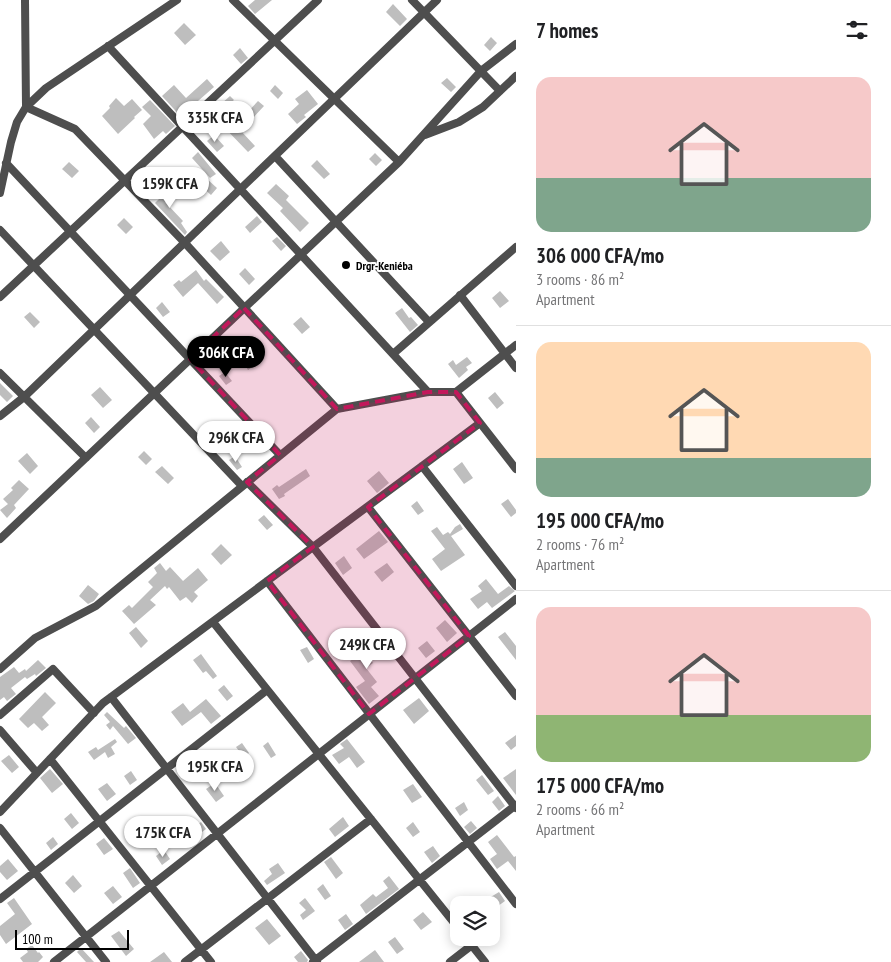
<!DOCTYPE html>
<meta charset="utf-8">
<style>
body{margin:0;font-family:"PT Sans Narrow",sans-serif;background:#f2f2f2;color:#202124;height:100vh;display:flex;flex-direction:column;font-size:19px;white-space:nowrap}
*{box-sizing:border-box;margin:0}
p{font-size:16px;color:#757577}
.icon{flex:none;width:28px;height:28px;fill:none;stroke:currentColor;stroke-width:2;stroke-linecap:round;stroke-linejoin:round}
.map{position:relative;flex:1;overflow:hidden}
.side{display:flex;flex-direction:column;background:#fff;width:375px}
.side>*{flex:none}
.controls{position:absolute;left:450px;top:896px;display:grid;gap:10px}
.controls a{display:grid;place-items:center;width:50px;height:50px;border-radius:10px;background:#fff;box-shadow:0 2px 12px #0003;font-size:25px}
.scale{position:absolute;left:15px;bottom:12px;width:114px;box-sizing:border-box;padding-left:5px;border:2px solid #000;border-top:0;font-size:14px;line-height:18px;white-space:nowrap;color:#000;-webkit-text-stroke:4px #fff;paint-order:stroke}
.price{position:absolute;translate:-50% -42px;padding:0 11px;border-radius:18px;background:#fff;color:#222;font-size:16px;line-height:32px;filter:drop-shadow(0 1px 2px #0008)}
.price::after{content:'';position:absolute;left:50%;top:30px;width:15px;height:11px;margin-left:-8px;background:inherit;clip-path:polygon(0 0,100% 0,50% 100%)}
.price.current{background:#000;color:#fff}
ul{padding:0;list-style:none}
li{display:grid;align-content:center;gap:10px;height:265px;padding:0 20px}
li+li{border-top:1px solid #e0e0e0}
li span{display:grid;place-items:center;height:155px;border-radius:15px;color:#555}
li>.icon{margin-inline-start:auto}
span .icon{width:90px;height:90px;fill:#fffc;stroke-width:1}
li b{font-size:21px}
h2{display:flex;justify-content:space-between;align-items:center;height:60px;padding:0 20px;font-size:21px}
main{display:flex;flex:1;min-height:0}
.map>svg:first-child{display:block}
.building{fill:#bebebe}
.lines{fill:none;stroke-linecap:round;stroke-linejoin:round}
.minor{stroke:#4e4e4e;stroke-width:8}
.marked{fill:#c2185b;fill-opacity:0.2;stroke:#c2185b;stroke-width:4;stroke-dasharray:10 6;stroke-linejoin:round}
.poi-dot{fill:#000;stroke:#fff;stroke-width:2}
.labels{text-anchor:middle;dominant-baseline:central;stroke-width:4;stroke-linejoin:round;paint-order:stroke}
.poi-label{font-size:12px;font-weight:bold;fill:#000;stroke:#fff;text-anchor:start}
</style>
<main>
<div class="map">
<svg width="516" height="962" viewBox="0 0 516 962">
<rect width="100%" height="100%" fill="#fff"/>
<path class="building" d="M255 0H272L255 14 248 6Z
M393 4 407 19 400 26 386 12Z
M184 23 196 35 185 45 174 33Z
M491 37 497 43 490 51 484 45Z
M240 48 248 58 241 64 233 55Z
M447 78 456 87 451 92 441 83Z
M207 79 214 87 198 101 199 103 183 119 162 96 174 85 186 98Z
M275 85 283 93 278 99 270 91Z
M307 90 318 104 304 115 306 117 297 124 288 114 299 104 295 99Z
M230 96 234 100 229 104 242 118 258 101 264 106 241 131 255 146 248 152 222 125 231 116 221 104Z
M116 98 124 106 132 99 142 110 134 117 135 118 118 134 102 116 110 108 109 106Z
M150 100 175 126 166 134 163 131 154 139 143 124 151 116 142 107Z
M214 135 224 146 217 152 207 141Z
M198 152 216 174 210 178 192 158Z
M375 153 382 160 376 166 369 159Z
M317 160 330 174 324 179 311 166Z
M69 162 79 171 72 178 62 169Z
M182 168 201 189 196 194 192 191 190 193 185 189 187 185 176 173Z
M207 179 217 188 211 195 201 186Z
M276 184 289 196 286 200 309 223 300 232 280 211 283 208 267 193Z
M166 186 174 194 165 202 183 221 181 223 187 232 185 235 155 203 163 195 160 192Z
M257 216 262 222 250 233 245 227Z
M124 218 133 227 126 234 117 225Z
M277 237 286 246 281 251 272 241Z
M221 241 230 252 220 261 210 251Z
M245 268 255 279 249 285 239 274Z
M196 270 204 281 206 279 224 297 217 304 198 283 183 297 173 285 179 280 181 282Z
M500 291 509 301 500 308 492 298Z
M162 302 170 312 163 317 156 308Z
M402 308 409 318 411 317 418 325 410 332 395 313Z
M30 312 40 322 34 328 24 317Z
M301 317 310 327 302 334 293 324Z
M258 349 264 359 248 370 242 360Z
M467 357 472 363 466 367 468 370 459 378 448 364 453 360 456 365Z
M225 372 232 381 226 385 219 376Z
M0 383 13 396 7 402 0 395Z
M100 387 112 400 103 408 91 395Z
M495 392 504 403 497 409 488 398Z
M91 417 100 427 94 433 85 423Z
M144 451 152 459 146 465 138 457Z
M27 453 38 466 30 474 18 461Z
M235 456 242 467 237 470 229 460Z
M462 462 473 478 464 484 453 469Z
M162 466 174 478 168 484 155 472Z
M306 469 310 476 284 494 285 496 279 499 272 489 277 485 279 487Z
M379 471 389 483 377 493 367 481Z
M19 480 29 489 14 505 16 508 7 518 0 510 8 504 3 499 13 490 11 488Z
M508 499 516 510V513L511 517 501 504Z
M417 501 424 511 418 515 411 506Z
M264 515 273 525 267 530 258 520Z
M460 524 463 529 451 536 465 555 441 571 432 559 445 549 431 531 437 527 443 535 448 532 450 534 455 527Z
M379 531 388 542 364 559 356 549Z
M221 544 232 555 221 565 211 554Z
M344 556 352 568 343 575 335 563Z
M160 563 166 571 170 567 183 581 198 568 208 580 194 592 198 596 192 603 186 597 180 601 169 587 167 589 165 586 150 600 156 605 134 624 122 611 129 605 132 608 153 587 148 582 157 573 154 568Z
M387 563 394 572 382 582 374 572Z
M486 579 498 594 509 586 515 591 492 608 487 602 478 609 470 599 482 591 478 586Z
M88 585 99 594 94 601 88 604 79 596Z
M445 620 457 633 447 642 436 628Z
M136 627 148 641 141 648 129 633Z
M505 632 516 646V660L498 637Z
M340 633 349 645 339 652 331 645 335 640 334 638Z
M371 637 377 644 380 642 383 646 369 657 373 663 366 668 377 682 371 687 379 696 369 704 356 687 365 681 350 661 368 650 363 643Z
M427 641 435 651 426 658 418 648Z
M307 647 314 659 308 663 300 650Z
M201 654 217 676 213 679 206 671 203 673 193 660Z
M38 660 46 668 36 676 35 674 27 679 25 677 11 688 16 694 7 701 4 697 0 700V677L14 667 19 673 25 669 26 671Z
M224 685 233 696 227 701 218 690Z
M45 692 56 703 42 717 49 725 42 731 34 723 28 728 19 719Z
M419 698 429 711 414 724 403 710Z
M206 699 221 716 211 724 201 712 182 726 171 712 183 703 190 712Z
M107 712 124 728 126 726 136 738 128 744 113 726 110 730 106 725 110 722 104 715Z
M516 735V746L511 750 505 743Z
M115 739 117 742 111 747 115 754 108 758 105 752 94 760 88 752 96 747 98 750Z
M347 739 365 762 357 768 349 757 339 764 332 755 344 748 340 744Z
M268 742 276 755 271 758 263 746Z
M242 743 249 753 233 766 228 760 239 751 236 747Z
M9 755 19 767 12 773 1 761Z
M50 769 63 784 52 793 40 778Z
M516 769V795L503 778Z
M131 771 137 780 130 785 124 776Z
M482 775 494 791 488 795 476 780Z
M107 783 116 794 107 801 98 789Z
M215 783 224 796 216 802 206 789Z
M413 784 422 797 412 803 403 790Z
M498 796 505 806 499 811 492 802Z
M464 802 468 810 460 816 455 808Z
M71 813 79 823 72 829 64 819Z
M343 817 349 826 335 837 329 829Z
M154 818 158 823 136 840 132 833 137 830 135 827 142 821 145 825Z
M471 821 477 828 470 834 464 827Z
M201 822 206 829 194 838 195 839 190 844 183 835Z
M413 822 420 832 413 837 406 828Z
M497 835 514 857 516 856V871L508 861 497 869 490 859 497 854 488 842Z
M53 837 58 844 51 850 46 843Z
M104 838 113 849 104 855 96 844Z
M433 846 440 856 432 863 424 852Z
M164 850 170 859 162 865 156 856Z
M331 857 343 873 336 879 324 862Z
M8 859 18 871 7 880 0 872V866Z
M278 863 285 873 267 885 264 881 272 874 269 869Z
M130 868 140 883 133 888 123 873Z
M73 875 82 886 74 893 65 883Z
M389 876 399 889 366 914 360 905 373 894 376 897 388 888 383 881Z
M323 884 331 896 325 900 317 889Z
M113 886 122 897 113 904 104 893Z
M499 892 505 901 491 911V901L489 898Z
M14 898 32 924 6 944 0 935V926L15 914 7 903Z
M305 898 315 911 303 920 300 915 306 910 299 903Z
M423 912 432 922 421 930 413 920Z
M346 914 353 924 345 930 338 920Z
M267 919 281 936 269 945 255 928Z
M119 931 134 949 126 956 111 936Z
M395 937 404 949 397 954 388 942Z
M32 945 38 953 39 952 43 957 38 962H23L20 958 28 952 26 949Z
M81 948 94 962H86L77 952Z
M375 950 384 962H359Z
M301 951 308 960 307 962H298L294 957Z
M164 952 172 962H150Z"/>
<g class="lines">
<path class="minor" d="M25 0 26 107 75 129 185 243 337 409
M233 0 399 162
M412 0 500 91
M108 46 428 392
M425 135 459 122 483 107 516 76
M275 156 429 322
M6 163 280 455
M0 193 11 142 17 122 26 107 46 88 177 0
M0 230 242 486
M460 295 516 368
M0 297 318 0
M393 354 516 247
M0 373 86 458
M456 392 516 469
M0 416 24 397 437 0
M422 466 516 586
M247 482 313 547 516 808
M368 507 516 696
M0 539 399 162 481 71 516 44
M267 581 516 904
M213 622 459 929
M0 669 35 638 96 606 337 409 428 392H456L516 345
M111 697 317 962
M0 715 53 669 94 713
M0 730 37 773
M50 759 211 962
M0 812 103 703 480 423
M0 828 106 962
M0 899 267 690
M466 938 485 962
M54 962 516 599
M185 962 371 819
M313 962 516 805
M450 962 472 945"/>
</g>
<path class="marked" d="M244 308 337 409 428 392H456L480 423 368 507 469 636 369 714 267 581 313 547 247 482 280 455 190 359Z"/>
<circle class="poi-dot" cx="346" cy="265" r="5"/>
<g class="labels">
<g class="poi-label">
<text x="356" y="265">Drgr-Keniéba</text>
</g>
</g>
</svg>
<div class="controls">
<a><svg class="icon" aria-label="layers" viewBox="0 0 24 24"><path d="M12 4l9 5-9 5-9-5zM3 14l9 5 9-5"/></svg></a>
</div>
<div class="scale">100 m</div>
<b class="price" style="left:215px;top:143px">335K CFA</b>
<b class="price" style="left:170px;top:209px">159K CFA</b>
<b class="price current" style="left:226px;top:378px">306K CFA</b>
<b class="price" style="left:236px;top:463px">296K CFA</b>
<b class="price" style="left:367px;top:670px">249K CFA</b>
<b class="price" style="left:215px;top:792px">195K CFA</b>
<b class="price" style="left:163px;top:858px">175K CFA</b>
</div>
<section class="side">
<h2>7 homes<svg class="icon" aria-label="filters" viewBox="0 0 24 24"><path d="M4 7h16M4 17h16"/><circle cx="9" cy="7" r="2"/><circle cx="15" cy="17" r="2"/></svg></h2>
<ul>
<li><span style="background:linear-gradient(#f6c9c9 65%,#7fa58c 0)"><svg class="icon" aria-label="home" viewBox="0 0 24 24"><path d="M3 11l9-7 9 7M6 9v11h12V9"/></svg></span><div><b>306 000 CFA/mo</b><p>3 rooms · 86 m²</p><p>Apartment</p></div></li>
<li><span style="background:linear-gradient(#ffd9b3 75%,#7fa58c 0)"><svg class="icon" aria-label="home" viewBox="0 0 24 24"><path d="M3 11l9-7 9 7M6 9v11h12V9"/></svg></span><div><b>195 000 CFA/mo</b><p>2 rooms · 76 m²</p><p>Apartment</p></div></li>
<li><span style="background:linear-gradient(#f6c9c9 70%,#8fb573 0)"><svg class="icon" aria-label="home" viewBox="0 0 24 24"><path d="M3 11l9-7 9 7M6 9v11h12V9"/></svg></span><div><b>175 000 CFA/mo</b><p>2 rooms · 66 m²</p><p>Apartment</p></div></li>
</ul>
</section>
</main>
